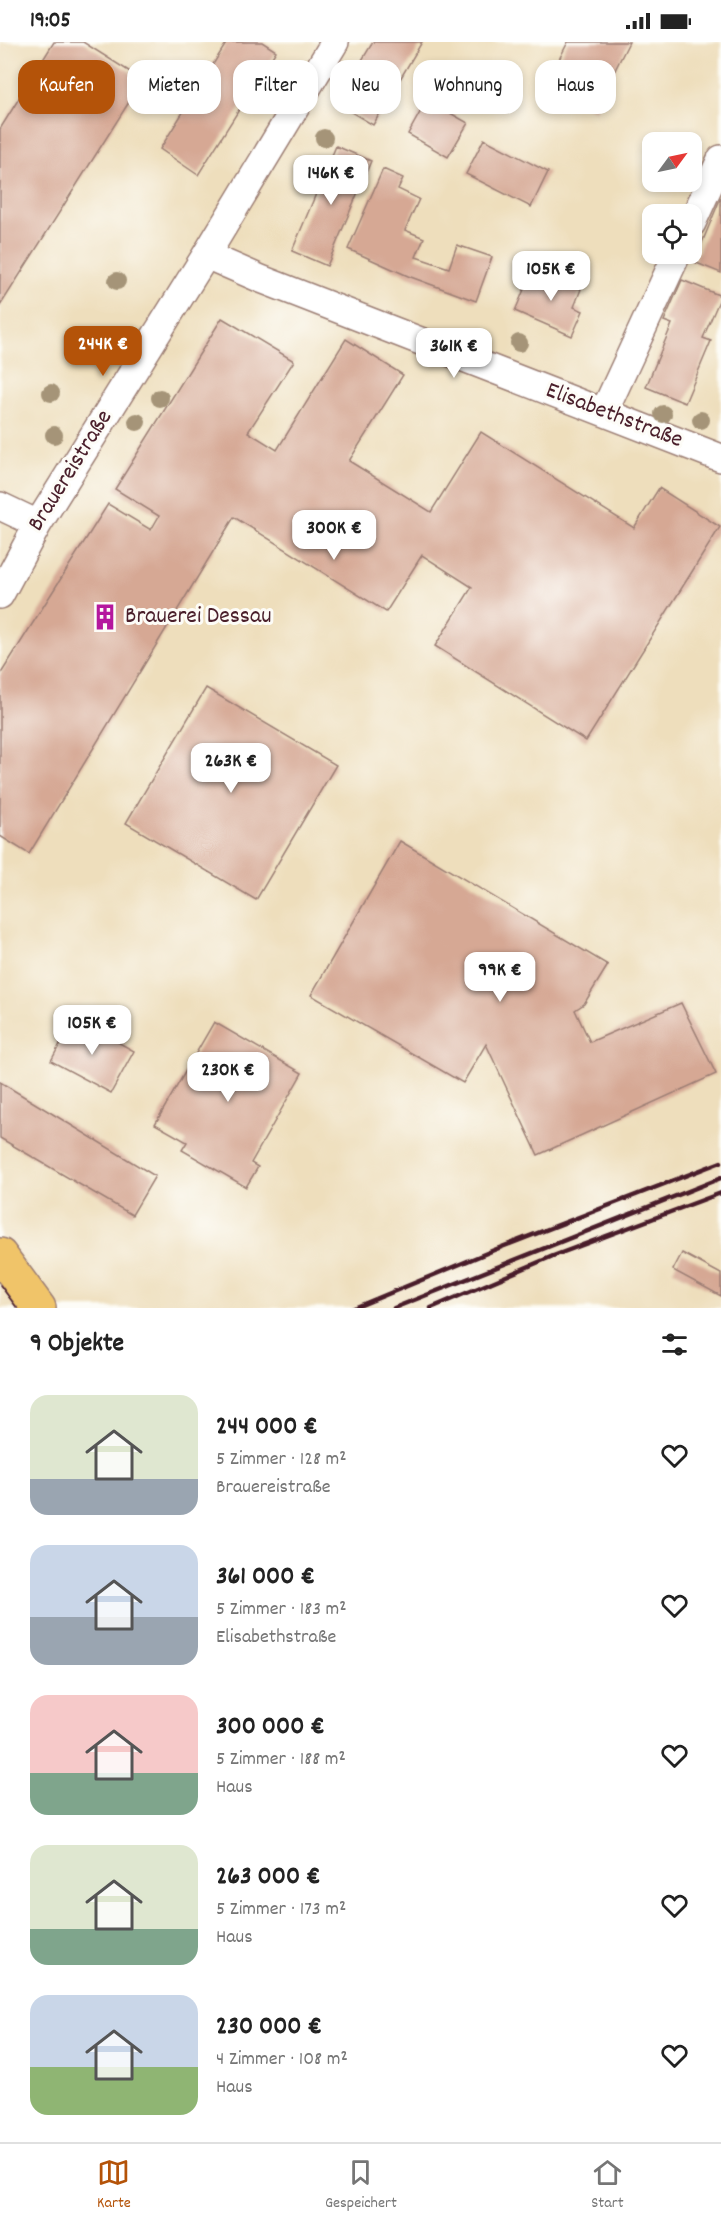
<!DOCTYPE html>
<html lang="de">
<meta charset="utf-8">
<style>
body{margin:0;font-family:Dekko,sans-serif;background:#f2f2f2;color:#222;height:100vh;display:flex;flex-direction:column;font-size:22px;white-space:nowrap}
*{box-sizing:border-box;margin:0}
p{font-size:20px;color:#767676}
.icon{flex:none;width:33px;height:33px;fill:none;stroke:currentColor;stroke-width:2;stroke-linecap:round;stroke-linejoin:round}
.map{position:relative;height:1266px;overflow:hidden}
.drawer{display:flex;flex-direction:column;background:#fff;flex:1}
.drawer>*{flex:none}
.guide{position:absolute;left:18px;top:18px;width:686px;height:54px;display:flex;gap:12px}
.needle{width:39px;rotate:57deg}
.tools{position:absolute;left:642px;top:90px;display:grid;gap:12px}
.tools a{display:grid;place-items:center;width:60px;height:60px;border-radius:12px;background:#fff;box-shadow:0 3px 9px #0003;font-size:30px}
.price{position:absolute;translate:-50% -51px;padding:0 14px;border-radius:12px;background:#fff;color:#222;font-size:20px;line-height:39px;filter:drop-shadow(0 2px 3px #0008)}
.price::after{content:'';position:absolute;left:50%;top:36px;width:18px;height:14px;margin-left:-9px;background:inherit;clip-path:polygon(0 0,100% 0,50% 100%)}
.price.selected{background:#b45309;color:#fff}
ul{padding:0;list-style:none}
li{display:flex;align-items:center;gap:18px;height:150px;padding:0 30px}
li span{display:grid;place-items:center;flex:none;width:168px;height:120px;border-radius:18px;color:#555}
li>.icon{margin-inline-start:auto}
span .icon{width:72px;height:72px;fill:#fffc;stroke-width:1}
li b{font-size:26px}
h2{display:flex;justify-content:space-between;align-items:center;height:72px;padding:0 30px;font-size:26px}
.pill{padding:0 21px;border-radius:18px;background:#fff;box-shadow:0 3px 9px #0003;font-size:21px;line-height:54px}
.pill.selected{background:#b45309;color:#fff}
.status{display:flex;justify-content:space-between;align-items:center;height:42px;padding:0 30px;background:#fff;direction:ltr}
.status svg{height:16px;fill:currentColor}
.dock{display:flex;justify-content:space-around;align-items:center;height:84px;border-top:2px solid #e0e0e0;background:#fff;font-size:16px;color:#767676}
.dock a{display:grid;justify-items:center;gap:3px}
.dock .selected{color:#b45309}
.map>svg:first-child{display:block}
.building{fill:#d6a894}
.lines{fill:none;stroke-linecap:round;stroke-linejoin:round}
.minor-casing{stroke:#9c7e74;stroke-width:30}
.major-casing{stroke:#9c7e74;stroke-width:36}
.minor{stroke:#fff;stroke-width:27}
.major{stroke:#f0c469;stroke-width:33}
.tram{stroke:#4a1f2b;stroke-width:1.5}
.rail{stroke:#4a1f2b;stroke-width:4.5}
.tree{fill:#a59478}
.labels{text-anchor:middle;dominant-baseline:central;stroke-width:6;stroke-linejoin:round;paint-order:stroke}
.street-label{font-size:24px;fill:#4a1f2b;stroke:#fdfcf7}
.poi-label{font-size:24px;fill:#4a1f2b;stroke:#fdfcf7;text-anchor:start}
</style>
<div class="status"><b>19:05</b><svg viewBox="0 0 49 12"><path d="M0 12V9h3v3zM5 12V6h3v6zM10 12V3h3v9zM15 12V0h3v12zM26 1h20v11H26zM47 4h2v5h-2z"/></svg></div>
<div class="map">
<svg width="721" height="1266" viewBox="0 0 721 1266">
<rect width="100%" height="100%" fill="#fdfcf7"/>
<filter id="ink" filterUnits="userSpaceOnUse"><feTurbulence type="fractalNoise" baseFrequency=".0167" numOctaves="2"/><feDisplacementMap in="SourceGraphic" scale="12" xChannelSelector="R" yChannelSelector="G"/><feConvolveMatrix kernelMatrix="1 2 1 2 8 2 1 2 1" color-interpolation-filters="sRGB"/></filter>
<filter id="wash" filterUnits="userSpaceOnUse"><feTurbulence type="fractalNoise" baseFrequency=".008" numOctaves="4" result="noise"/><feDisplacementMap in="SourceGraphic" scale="24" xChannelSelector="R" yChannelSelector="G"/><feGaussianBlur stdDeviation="1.35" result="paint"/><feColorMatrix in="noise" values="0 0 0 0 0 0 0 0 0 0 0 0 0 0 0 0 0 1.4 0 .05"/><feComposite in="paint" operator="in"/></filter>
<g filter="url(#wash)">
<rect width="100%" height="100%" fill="#eedebc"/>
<g id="blocks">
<path class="building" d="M54 0H83L143 38 0 264V87Z
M227 0H262L276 9 198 133 160 107Z
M373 0H422L373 83 336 61Z
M568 0H629L595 68 546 43Z
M427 58 468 81 448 115 408 92Z
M484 97 548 130 531 165 466 132Z
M336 104 371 119 327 224 292 209Z
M383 127 403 136 398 147 419 157 405 188 424 196 416 215 449 226 457 203 492 215 476 259 408 234 348 207Z
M721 155V231L694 220Z
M533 226 581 247 574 265 583 269 572 294 515 269Z
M682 238 721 254 703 296 711 299 685 361 646 345 672 282 664 279Z
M222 276 294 319 248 390 277 408 346 297 403 333 349 419 431 470 481 390 634 486 659 446 720 485 586 699 435 604 472 545 422 513 386 570 234 475 29 812 0 794V633L108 462 151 488 159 474 115 447Z
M206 646 336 723 256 858 126 781Z
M400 799 608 923 584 962 575 968 590 1000 681 961 716 1032 538 1113 486 1002 463 1041 311 953Z
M74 976 134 1009 111 1051 51 1019Z
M214 980 302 1031 251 1121 258 1125 246 1145 182 1108 187 1100 155 1082Z
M0 1040 155 1134 132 1173 0 1096Z
M682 1211 721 1232V1254L673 1228Z"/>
</g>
</g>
<g filter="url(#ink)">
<use href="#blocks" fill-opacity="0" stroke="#9c7e74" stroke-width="1.5"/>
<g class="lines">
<g class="minor-casing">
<path id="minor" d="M692 181 721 117
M206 213 261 237 721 416
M604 370 677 212
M0 464 38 482
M0 553 38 482 206 213 335 0"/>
</g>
<g class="major-casing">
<path id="major" d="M0 1213 39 1266"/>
</g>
<use href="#minor" class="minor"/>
<use href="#major" class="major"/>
<path class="tram" d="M0 1243 17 1266"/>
<path class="rail" d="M354 1266 494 1208 721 1120
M394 1266 721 1136
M431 1266 553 1214 721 1151"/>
</g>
<g class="tree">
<circle cx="324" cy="96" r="9"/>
<circle cx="117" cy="239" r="9"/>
<circle cx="519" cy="301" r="9"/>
<circle cx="51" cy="351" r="9"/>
<circle cx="160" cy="356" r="9"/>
<circle cx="663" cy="372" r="9"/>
<circle cx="701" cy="378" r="9"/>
<circle cx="137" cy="380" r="9"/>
<circle cx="54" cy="393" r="9"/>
</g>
</g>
<defs>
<g id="building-bare" transform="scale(2.07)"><path d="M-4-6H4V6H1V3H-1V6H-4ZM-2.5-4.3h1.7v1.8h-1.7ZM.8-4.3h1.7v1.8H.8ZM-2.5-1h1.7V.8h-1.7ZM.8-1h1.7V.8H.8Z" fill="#b5179e" stroke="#fdfcf7" stroke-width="2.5" paint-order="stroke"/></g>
</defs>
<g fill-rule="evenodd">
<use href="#building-bare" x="105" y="575"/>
</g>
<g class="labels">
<g class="street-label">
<text transform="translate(614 374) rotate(21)">Elisabethstraße</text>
<text transform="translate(71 429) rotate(-58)">Brauereistraße</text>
</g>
<g class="poi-label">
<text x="125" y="575">Brauerei Dessau</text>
</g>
</g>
</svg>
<div class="tools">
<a><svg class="needle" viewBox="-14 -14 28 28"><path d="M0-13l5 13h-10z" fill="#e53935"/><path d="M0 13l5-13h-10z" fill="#767676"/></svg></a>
<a><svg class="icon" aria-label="locate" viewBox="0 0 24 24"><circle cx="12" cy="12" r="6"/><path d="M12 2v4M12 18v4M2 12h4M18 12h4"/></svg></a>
</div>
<b class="price" style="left:331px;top:164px">146K €</b>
<b class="price" style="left:551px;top:260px">105K €</b>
<b class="price selected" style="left:103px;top:335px">244K €</b>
<b class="price" style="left:454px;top:337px">361K €</b>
<b class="price" style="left:334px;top:519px">300K €</b>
<b class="price" style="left:231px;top:752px">263K €</b>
<b class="price" style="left:500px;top:961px">99K €</b>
<b class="price" style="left:92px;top:1014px">105K €</b>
<b class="price" style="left:228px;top:1061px">230K €</b>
<div class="guide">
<a class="pill selected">Kaufen</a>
<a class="pill">Mieten</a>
<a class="pill">Filter</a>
<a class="pill">Neu</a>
<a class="pill">Wohnung</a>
<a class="pill">Haus</a>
</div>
</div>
<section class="drawer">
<h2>9 Objekte<svg class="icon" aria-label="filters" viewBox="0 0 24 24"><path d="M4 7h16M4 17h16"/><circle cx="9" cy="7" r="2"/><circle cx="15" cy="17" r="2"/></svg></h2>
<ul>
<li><span style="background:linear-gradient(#dfe7d0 70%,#9aa5b1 0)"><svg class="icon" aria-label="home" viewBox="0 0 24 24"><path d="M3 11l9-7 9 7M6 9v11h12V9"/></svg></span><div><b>244 000 €</b><p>5 Zimmer · 128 m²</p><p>Brauereistraße</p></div><svg class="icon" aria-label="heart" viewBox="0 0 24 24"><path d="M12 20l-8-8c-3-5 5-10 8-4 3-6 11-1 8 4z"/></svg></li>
<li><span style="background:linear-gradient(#c9d6e8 60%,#9aa5b1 0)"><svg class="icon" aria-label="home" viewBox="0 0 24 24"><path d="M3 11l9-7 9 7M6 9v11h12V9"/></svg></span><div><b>361 000 €</b><p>5 Zimmer · 183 m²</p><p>Elisabethstraße</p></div><svg class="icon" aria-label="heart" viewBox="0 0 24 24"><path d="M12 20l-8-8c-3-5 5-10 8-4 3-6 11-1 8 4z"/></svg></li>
<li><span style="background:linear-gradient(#f6c9c9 65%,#7fa58c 0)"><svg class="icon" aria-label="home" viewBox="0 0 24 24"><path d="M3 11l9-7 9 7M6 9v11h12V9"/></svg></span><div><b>300 000 €</b><p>5 Zimmer · 188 m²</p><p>Haus</p></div><svg class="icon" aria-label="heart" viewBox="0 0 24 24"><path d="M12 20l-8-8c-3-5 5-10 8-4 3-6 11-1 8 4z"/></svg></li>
<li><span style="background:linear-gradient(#dfe7d0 70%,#7fa58c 0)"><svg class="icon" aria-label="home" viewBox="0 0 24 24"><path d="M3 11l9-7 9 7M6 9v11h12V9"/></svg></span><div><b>263 000 €</b><p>5 Zimmer · 173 m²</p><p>Haus</p></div><svg class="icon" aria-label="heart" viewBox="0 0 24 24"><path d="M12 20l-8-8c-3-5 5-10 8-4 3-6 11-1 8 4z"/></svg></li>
<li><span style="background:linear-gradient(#c9d6e8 60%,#8fb573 0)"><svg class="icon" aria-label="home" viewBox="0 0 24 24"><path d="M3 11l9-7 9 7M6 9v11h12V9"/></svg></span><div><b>230 000 €</b><p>4 Zimmer · 108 m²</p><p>Haus</p></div><svg class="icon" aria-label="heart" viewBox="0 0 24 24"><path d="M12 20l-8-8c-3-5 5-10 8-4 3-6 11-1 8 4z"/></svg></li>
</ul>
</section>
<nav class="dock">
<a class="selected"><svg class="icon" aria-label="map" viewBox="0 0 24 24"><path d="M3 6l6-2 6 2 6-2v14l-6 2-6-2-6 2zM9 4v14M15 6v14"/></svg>Karte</a>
<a><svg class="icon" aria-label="saved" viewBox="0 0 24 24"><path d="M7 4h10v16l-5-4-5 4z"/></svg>Gespeichert</a>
<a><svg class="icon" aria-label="home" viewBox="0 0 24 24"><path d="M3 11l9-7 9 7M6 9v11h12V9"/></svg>Start</a>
</nav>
